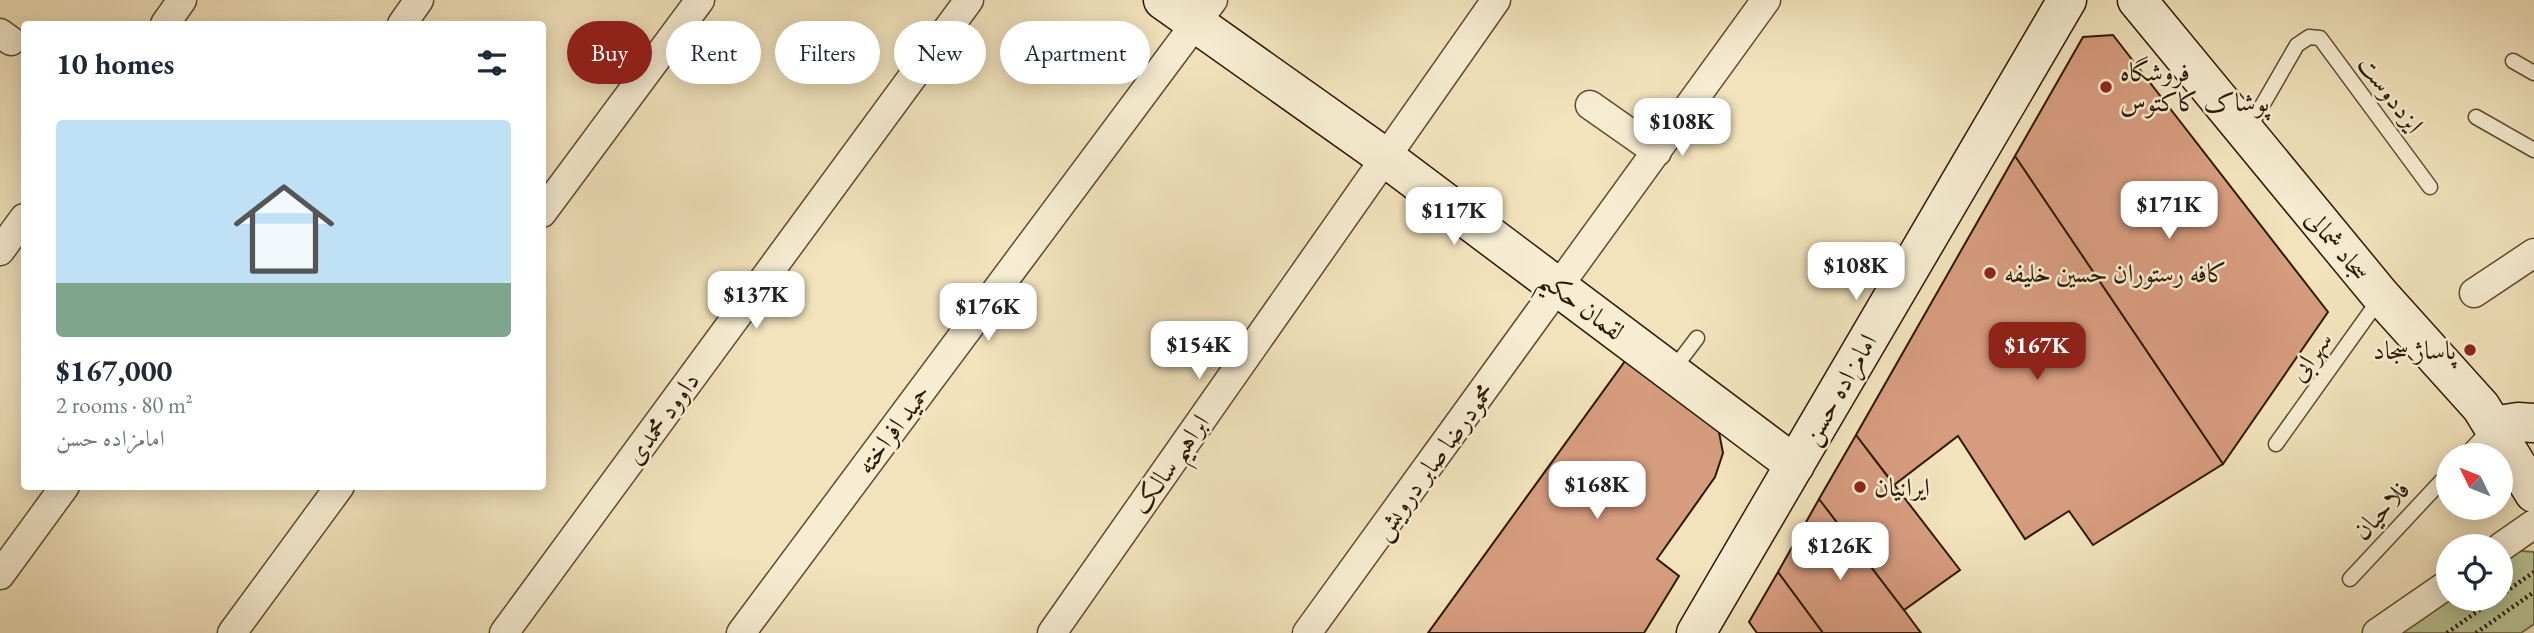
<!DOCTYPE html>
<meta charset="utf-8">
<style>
body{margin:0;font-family:"EB Garamond",Amiri,serif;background:#f2f2f3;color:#1f2937;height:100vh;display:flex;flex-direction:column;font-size:26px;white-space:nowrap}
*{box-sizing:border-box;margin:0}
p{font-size:23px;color:#747a83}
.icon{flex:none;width:38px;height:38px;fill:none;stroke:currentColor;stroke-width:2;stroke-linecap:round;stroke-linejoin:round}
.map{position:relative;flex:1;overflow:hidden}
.sheet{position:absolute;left:21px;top:21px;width:525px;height:469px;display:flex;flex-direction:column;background:#fff;border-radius:7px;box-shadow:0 4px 18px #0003}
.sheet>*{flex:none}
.guide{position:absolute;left:567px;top:21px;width:665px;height:63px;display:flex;gap:14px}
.needle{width:46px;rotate:313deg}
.tools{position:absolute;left:2436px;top:443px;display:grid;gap:14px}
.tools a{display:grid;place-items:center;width:77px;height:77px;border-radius:50%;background:#fff;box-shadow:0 4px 18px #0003;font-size:35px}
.price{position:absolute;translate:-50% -60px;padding:0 16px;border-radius:14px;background:#fff;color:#222;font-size:23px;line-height:46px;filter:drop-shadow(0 2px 4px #0008)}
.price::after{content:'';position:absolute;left:50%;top:42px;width:21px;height:16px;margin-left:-10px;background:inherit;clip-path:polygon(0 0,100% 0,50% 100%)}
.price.current{background:#8f2418;color:#fff}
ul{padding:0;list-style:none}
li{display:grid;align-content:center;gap:14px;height:371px;padding:0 35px}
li+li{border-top:2px solid #e0e1e3}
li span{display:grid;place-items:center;height:217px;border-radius:7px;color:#555}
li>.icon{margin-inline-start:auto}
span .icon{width:126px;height:126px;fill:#fffc;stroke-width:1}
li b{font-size:30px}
h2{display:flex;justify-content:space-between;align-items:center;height:84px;padding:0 35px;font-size:30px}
.tag{padding:0 24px;border-radius:32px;background:#fff;box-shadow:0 4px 18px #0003;font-size:24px;line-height:63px}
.tag.current{background:#8f2418;color:#fff}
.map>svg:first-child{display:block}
.green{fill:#b8c493;stroke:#726e4b;stroke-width:2}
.building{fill:#d69c7e;stroke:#2d1903;stroke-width:2}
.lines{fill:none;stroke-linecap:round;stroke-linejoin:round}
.lane-casing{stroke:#5e4c31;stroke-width:17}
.street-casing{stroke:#5e4c31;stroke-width:31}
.secondary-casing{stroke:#2d1903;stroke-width:41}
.path{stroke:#2d1903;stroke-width:4.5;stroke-dasharray:2 3.5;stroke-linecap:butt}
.lane{stroke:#f7edd3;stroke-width:14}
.street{stroke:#f7edd3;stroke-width:28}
.secondary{stroke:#f7edd3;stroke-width:38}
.poi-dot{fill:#8f2418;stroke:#f7edd3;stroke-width:2.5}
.labels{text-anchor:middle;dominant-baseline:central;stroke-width:5;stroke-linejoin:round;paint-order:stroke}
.poi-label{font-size:26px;fill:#2d1903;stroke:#f7edd3;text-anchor:start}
.street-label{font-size:26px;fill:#2d1903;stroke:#f7edd3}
</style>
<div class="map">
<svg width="2534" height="633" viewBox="0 0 2534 633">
<rect width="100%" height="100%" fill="#f2e3bc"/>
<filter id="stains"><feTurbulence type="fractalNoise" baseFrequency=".00286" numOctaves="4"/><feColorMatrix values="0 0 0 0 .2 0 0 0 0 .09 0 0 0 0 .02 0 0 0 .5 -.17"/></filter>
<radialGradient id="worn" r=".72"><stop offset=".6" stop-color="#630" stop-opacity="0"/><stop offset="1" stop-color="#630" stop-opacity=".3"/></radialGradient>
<path class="green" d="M2510 550 2534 552V624L2521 633H2390L2448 598H2501V556Z"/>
<path class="building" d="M2113 35 2328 312 2223 464 2015 156 2083 37Z
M2015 156 2223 464 2093 545 2069 511 2025 539 1958 436 1894 485 1856 435Z
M1628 357 1718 427 1723 453 1715 477 1657 559 1679 576 1644 633H1428Z
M1856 435 1960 570 1904 610 1819 499Z
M1819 499 1904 610 1921 633H1823L1778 572Z
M1778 572 1823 633H1757L1749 622Z"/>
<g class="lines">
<g class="lane-casing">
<path id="lane" d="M2513 61 2534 73
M2476 117 2534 150
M2248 130 2297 45 2309 37 2320 38 2430 187
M1672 371 1697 338
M2276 444 2381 297
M2466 455 2492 427
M2350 579 2448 474"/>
</g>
<g class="street-casing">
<path id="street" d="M165 24 182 0
M402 24 419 0
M0 33 11 41
M1590 105 1657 152
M542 213 700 0
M0 251 24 218
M2474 293 2534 253
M2501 547 2534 524
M0 575 65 486
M232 633 340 486
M504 633 969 0
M741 633 1213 0
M1052 633 1496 0
M1307 633 1766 0
M2377 633 2448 584"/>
</g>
<g class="secondary-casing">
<path id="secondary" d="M1163 0 1386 158 1795 465
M2137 0 2381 296 2481 407 2534 493
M2493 426 2518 422 2534 423
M1696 633 2067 0"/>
</g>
<path class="path" d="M2501 595 2534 572
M2447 633 2496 598
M2476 633 2534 592"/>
<use href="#lane" class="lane"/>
<use href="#street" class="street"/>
<use href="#secondary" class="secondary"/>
</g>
<g class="poi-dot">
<circle cx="2106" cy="87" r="7"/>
<circle cx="1990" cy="273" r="7"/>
<circle cx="2470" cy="350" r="7"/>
<circle cx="1860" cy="487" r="7"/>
</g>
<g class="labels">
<g class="poi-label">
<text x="2120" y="72">فروشگاه<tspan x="2120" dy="30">پوشاک کاکتوس</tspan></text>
<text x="2004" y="273">کافه رستوران حسین خلیفه</text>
<text x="2456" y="350" text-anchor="end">پاساژ سجاد</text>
<text x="1874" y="487">ایرانیان</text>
</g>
<g class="street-label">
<text transform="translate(2391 94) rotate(53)">ایزددوست</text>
<text transform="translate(2338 245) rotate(50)">سجاد شمالی</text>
<text transform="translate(1582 305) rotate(37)">لقمان حکیم</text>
<text transform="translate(2310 356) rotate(-54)">سهرابی</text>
<text transform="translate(1839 389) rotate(-60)">امامزاده حسن</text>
<text transform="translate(662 418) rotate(-54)">داوود محمدی</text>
<text transform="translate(893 429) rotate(-53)">حمید افراخته</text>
<text transform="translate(1433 461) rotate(-54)">محمودرضا صابر درویش</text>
<text transform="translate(1170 464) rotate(-55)">ابراهیم سالک</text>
<text transform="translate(2381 510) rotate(-47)">فلاحیان</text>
</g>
</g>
<rect width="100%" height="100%" filter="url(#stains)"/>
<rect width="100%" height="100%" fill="url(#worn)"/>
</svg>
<div class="tools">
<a><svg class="needle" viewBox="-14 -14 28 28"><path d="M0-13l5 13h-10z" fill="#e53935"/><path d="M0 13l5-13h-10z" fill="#747a83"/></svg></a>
<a><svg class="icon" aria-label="locate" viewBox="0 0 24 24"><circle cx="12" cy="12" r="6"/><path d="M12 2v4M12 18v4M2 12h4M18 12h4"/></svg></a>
</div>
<b class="price" style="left:1682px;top:158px">$108K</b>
<b class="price" style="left:2169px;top:241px">$171K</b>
<b class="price" style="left:1454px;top:247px">$117K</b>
<b class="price" style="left:1856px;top:302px">$108K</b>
<b class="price" style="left:756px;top:331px">$137K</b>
<b class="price" style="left:988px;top:343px">$176K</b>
<b class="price" style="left:1199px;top:381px">$154K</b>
<b class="price current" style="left:2037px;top:382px">$167K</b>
<b class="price" style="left:1597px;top:521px">$168K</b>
<b class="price" style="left:1840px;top:582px">$126K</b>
<div class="guide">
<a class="tag current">Buy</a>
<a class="tag">Rent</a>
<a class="tag">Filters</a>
<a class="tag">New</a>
<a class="tag">Apartment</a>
</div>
<section class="sheet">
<h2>10 homes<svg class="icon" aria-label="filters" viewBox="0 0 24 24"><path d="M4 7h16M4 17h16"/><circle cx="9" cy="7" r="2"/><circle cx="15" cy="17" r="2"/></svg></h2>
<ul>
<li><span style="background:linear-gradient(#bfe0f5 75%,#7fa58c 0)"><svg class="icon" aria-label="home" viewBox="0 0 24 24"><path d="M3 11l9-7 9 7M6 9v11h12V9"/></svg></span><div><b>$167,000</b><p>2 rooms · 80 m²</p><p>امامزاده حسن</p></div></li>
</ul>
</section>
</div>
